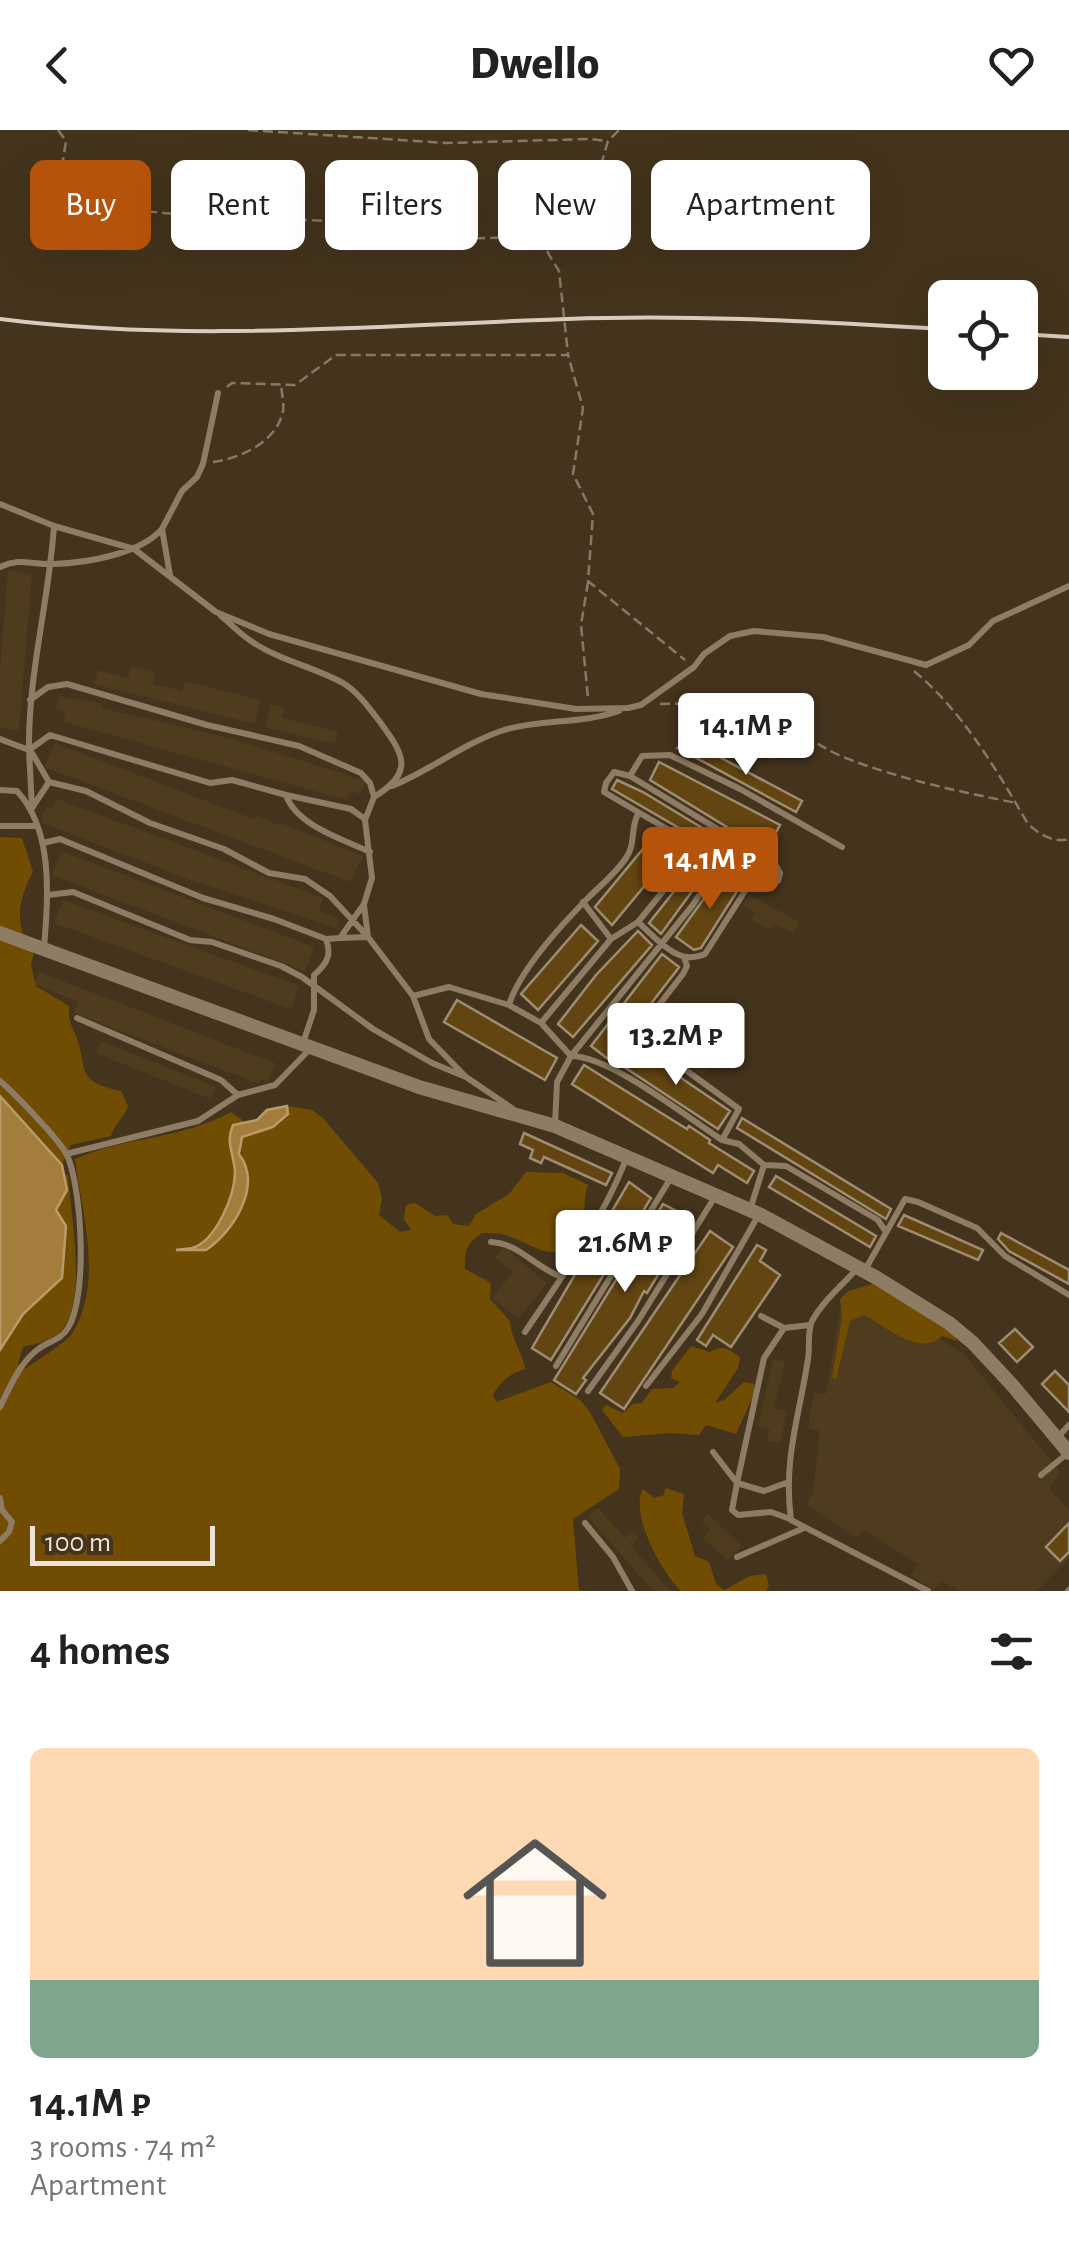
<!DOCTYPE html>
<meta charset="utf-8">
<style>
body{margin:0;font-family:"Alegreya Sans",sans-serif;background:#f6f6f6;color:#222;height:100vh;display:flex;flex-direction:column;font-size:38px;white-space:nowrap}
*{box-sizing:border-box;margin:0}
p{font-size:32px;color:#767676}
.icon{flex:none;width:55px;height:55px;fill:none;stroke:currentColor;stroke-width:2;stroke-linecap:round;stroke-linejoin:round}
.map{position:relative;height:1461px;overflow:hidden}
.sheet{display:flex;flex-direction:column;background:#fff;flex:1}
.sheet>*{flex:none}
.hud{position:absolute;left:30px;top:30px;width:1010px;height:90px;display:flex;gap:20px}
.controls{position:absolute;left:928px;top:150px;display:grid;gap:20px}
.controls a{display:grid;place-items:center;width:110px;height:110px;border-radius:15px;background:#fff;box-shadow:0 10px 40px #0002;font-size:50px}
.scale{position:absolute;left:30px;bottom:25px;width:185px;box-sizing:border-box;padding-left:10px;border:5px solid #ede3d6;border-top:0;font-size:28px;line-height:35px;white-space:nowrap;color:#ede3d6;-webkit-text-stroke:8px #44341d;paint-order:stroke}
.price{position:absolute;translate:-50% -85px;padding:0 22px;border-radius:10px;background:#fff;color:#222;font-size:32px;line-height:65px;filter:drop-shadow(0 2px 5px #0008)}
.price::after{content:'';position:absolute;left:50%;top:60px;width:30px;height:22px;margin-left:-15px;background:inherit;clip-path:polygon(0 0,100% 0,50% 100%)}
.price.on{background:#b45309;color:#fff}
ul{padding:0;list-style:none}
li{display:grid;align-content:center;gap:20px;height:530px;padding:0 30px}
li+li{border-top:2px solid #e0e0e0}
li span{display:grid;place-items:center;height:310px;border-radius:15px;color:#555}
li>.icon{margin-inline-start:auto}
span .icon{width:180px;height:180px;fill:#fffc;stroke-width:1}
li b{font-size:42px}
h2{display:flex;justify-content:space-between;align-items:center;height:120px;padding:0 30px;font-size:42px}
.pill{padding:0 35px;border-radius:15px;background:#fff;box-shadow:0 10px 40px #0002;font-size:35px;line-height:90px}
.pill.on{background:#b45309;color:#fff}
header{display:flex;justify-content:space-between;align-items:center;height:130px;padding:0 30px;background:#fff;font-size:45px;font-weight:800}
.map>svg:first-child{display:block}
.built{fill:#4f3c1e}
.green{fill:#714d03}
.water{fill:#a47c3b;stroke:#ba9b6a;stroke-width:2.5}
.building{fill:#624511;stroke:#9f8d73;stroke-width:2.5}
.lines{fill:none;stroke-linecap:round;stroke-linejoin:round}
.path{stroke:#877966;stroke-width:2.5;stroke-dasharray:10 5;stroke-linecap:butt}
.lane{stroke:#8e7d64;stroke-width:6}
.street{stroke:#8e7d64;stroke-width:14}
.rail{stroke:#d7ccbe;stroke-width:4}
</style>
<header><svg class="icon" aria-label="back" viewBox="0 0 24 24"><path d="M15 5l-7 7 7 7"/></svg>Dwello<svg class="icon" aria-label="heart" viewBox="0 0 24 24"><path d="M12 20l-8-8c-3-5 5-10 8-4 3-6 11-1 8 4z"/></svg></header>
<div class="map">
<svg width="1069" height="1461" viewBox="0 0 1069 1461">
<rect width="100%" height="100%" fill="#44341d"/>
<path class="built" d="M8 440 32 445 19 600 0 598V540Z
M131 536 155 542 153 554 182 561 185 551 261 570 255 594 94 554 98 540 128 548Z
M59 566 77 570 78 568 102 574V578L233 609 366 651 360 664 350 661 347 670 64 592 65 582 56 579Z
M271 574 284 577 282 588 338 602 335 614 265 597Z
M748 590 784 606 773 631 727 611 734 597 743 601Z
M55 613 253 689 257 686 279 695 281 693 363 726 350 752 44 637Z
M57 669 323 768 319 781 339 789 336 798 187 749 41 692 46 677 52 678Z
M61 721 314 817 305 841 52 745Z
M749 765 799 792 793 803 774 793 770 800 751 790 755 782 743 775Z
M63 770 299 856 291 879 54 793Z
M39 842 275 933 268 952 261 949 259 954 74 883 78 871 34 854Z
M676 873 693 887 677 907 711 935 702 945 651 902Z
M101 911 216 957 211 969 96 923Z
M504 1117 547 1153 518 1189 492 1168 513 1142 495 1127Z
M871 1165 964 1224 1060 1342 1049 1359 1069 1380V1428L1036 1461H961L941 1451 934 1460 911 1445 918 1434 863 1399 857 1408 806 1374 813 1363 820 1301 808 1298 814 1262 826 1264 841 1175Z
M773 1229 785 1232 774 1278 787 1281 780 1313 767 1310 770 1300 758 1297Z
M598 1378 625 1408 633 1401 639 1408 631 1416 670 1461H653L588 1387Z
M708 1384 742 1416 728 1431 703 1407 710 1400 702 1392Z"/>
<path class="green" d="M0 707 22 708 33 742C22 762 16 782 23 805L0 799Z
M0 809 34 822 31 835 36 856 69 876C68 890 71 894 76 906 89 942 75 951 121 961L128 976C124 988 115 993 111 1006L71 1015 62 1035 0 966Z
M287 976 312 980 323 988 378 1053 382 1068 379 1085 400 1102 411 1100 404 1089 406 1075 415 1073 435 1086 447 1085 453 1094 469 1096 476 1084 509 1064 526 1042 563 1043 588 1055C583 1068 586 1080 582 1093 563 1144 537 1115 506 1105 498 1103 490 1103 482 1103 467 1113 464 1121 465 1139L491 1153 490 1169 510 1191C510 1207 523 1223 525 1239 509 1244 502 1250 493 1265L496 1272 551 1252 580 1270 590 1282 620 1339 619 1359 573 1389 579 1461H0V1220L23 1184 62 1148 66 1096 56 1080 66 1060 64 1044 68 1045C70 1081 89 1174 60 1202 50 1211 35 1214 23 1217L18 1234 23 1240C31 1235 69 1210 72 1204 104 1152 82 1085 75 1029 124 1007 183 1009 231 982L245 992 233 995C234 1016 238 1039 232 1060 227 1083 208 1118 183 1118L206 1120C225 1099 252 1078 246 1046 243 1031 240 1023 242 1007L255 1004 288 984Z
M876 1153 953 1204 957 1211 942 1206C919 1228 886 1196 864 1185L850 1191 836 1250 832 1247 842 1188 840 1169 849 1161Z
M691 1216 710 1222C723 1214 728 1219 740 1227L738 1238 715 1273 724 1270 744 1252 754 1254 755 1262 736 1304 706 1295 699 1305 671 1303 623 1307 602 1280 606 1275 623 1283 633 1274 642 1273 652 1259 673 1258 680 1252 671 1248 672 1241Z
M665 1358 684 1364 682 1383 695 1426 709 1432 716 1454 724 1460 750 1446 766 1444 769 1455 766 1461H681C662 1443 629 1383 643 1359L654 1368 664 1365Z"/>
<path class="water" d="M0 966 62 1035 67 1060 56 1080 66 1096 62 1148 23 1184 0 1220Z
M287 976 288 984 273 997 242 1007 239 1024C263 1056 233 1102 206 1120H176C181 1119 187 1119 192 1118 216 1111 235 1065 235 1042 234 1023 225 1013 233 995L257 990 267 980Z"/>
<path class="building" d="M695 614 802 671 796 682 689 624Z
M659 632 780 695 766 721 650 650Z
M617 650 643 662 770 739 772 746 765 748 612 659Z
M656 703 675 719 612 795 595 777Z
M701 727 712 734 661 804 649 793Z
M724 741 743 752 701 818 694 820 676 807Z
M581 795 598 811 538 880 521 864Z
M638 801 652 815 573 907 558 894 596 845Z
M662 824 679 837 677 840 608 929 591 916Z
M457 870 557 928 545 950 444 892Z
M635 917 730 981 718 999 621 935Z
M584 935 687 999 689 996 710 1010 709 1013 754 1041 747 1053 718 1035 713 1043 572 954Z
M742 988 891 1079 886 1089 737 998Z
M524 1003 612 1043 606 1055 544 1027 541 1033 530 1028 533 1020 520 1014Z
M776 1046 876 1106 870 1117 769 1057Z
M629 1052 651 1068 551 1230 532 1218Z
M663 1074 692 1089 647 1163 644 1161 630 1188 583 1248 586 1250 576 1264 554 1250Z
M904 1085 983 1120 978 1130 898 1096Z
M710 1101 733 1117 624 1279 600 1263Z
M1001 1103 1069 1140V1154L1009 1121 998 1109Z
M757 1115 766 1120 760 1131 780 1145 731 1217 713 1205 706 1216 697 1210Z
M1015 1199 1033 1217 1017 1232 999 1213Z
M1055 1241 1069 1255V1282L1042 1254Z
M1069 1393V1422L1060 1431 1046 1417Z"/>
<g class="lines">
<path class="path" d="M58 0 66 11 60 49 83 73 162 83 326 91 438 110 512 107 561 100 591 69 608 11 619 0
M248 0 446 13 590 9 606 11
M545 106 548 123 559 141 568 224
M227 257 232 253 295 255 336 225H568L583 278 573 344 593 384 588 451 685 530
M213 332C241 328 277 312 283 281 284 274 282 263 281 256
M588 452 581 495 588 568
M914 541C963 582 996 639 1028 694 1040 705 1053 713 1069 709
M660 574C705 572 746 578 788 598 807 606 824 619 843 627 899 649 957 661 1016 673
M676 619 729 578"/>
<path class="lane" d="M0 374 54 396 134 419 216 482 269 504 481 564 576 579 628 578 641 575 694 537 704 524 730 506 754 501 823 507 926 535 969 515 993 491 1069 456
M0 437C20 427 32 435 53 434 87 433 140 424 162 399
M170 445 162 399 182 361 197 347 203 334 218 263
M221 486C231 494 240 504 251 511 278 530 314 537 343 553 359 563 369 578 380 592 404 625 415 642 374 667
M30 570 48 557 67 554 207 595 299 616 361 643 370 653 374 667 365 690 372 748 364 774 340 808 326 809C332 825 327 834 314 845V880L303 913
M0 609 29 620C28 544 49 471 54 396
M32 623 49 652 86 661 150 693 224 719 269 743 305 749 330 766 368 807 341 808
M614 642 630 646 775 734 780 743 778 751 764 756 604 662 606 653Z
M630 646 642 626 670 625 740 659 842 717
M49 652 32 678 29 620 50 605 210 653 232 650 286 665C296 695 342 709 370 722
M392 656C431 640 464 613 504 600 541 589 582 594 619 581
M0 660 17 661C54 701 48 767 44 819
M286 665 351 679 365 689
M0 696H35
M43 713 60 709 203 768 274 789 326 809
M690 715 664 760 638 792C656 808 678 837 705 824L752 750
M48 765 73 762 190 810 212 812 281 836 302 847 373 899 432 933 466 947
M583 772 611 809
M364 775 368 807 413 866 429 909 466 947 513 979
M413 866 449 857 509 875 541 893 571 926C610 926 687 987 722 1010
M509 875C519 841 562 794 588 768 601 755 616 743 626 728 636 714 630 699 638 684
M77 888 221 950 238 965
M541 893 611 809 638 792
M635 906 683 844 687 836 684 827
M610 937 635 906 649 913 739 979 722 1010 739 1014 764 1035 786 1036 878 1090 886 1102
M0 951C14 963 59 1009 67 1025 82 1059 88 1166 68 1198 60 1211 48 1211 37 1220 19 1234 10 1257 0 1277
M555 995 557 952 571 926 692 776 721 733
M66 1024 198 991 238 965 275 955 311 918
M750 1080 764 1035
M491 1112C519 1113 535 1138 562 1147
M857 1139C842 1155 823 1171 812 1191 807 1202 810 1217 808 1229 799 1288 783 1329 791 1390L928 1461
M865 1140 905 1069 918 1072 977 1098 1005 1126 1069 1165
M761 1186 784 1198
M525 1202C564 1144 602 1091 627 1027
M556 1236 672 1046
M646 1256 702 1184 758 1086
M588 1261 638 1191 716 1065
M1056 1309 1069 1295
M713 1322 737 1353 732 1380 738 1385 771 1382 790 1389
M1041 1345 1068 1323
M786 1353 764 1361 737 1353 764 1228 784 1198 810 1195
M0 1368 2 1380 12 1392 9 1402 0 1411
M585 1393 613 1427 632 1461
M737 1427 804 1398
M1068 1461 1069 1460"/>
<path class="street" d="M0 803 419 957 555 996 759 1084 877 1148 949 1193 973 1213 1013 1256 1069 1323"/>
<path class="rail" d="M0 189C189 213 378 195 567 189 693 184 819 192 945 199
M1020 204 1069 207"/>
</g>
</svg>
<div class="controls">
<a><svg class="icon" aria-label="locate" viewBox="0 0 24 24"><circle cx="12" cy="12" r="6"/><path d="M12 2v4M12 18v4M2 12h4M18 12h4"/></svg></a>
</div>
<div class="scale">100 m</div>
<b class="price" style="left:746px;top:648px">14.1M ₽</b>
<b class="price on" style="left:710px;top:782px">14.1M ₽</b>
<b class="price" style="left:676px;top:958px">13.2M ₽</b>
<b class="price" style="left:625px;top:1165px">21.6M ₽</b>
<div class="hud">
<a class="pill on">Buy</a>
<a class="pill">Rent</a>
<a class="pill">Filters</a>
<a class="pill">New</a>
<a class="pill">Apartment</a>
</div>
</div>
<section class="sheet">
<h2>4 homes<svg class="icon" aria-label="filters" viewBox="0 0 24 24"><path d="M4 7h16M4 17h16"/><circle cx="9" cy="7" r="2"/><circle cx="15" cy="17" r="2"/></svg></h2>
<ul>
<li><span style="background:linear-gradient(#ffd9b3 75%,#7fa58c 0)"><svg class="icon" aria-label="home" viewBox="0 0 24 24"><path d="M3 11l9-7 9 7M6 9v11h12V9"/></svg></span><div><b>14.1M ₽</b><p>3 rooms · 74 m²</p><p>Apartment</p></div></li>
</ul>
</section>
